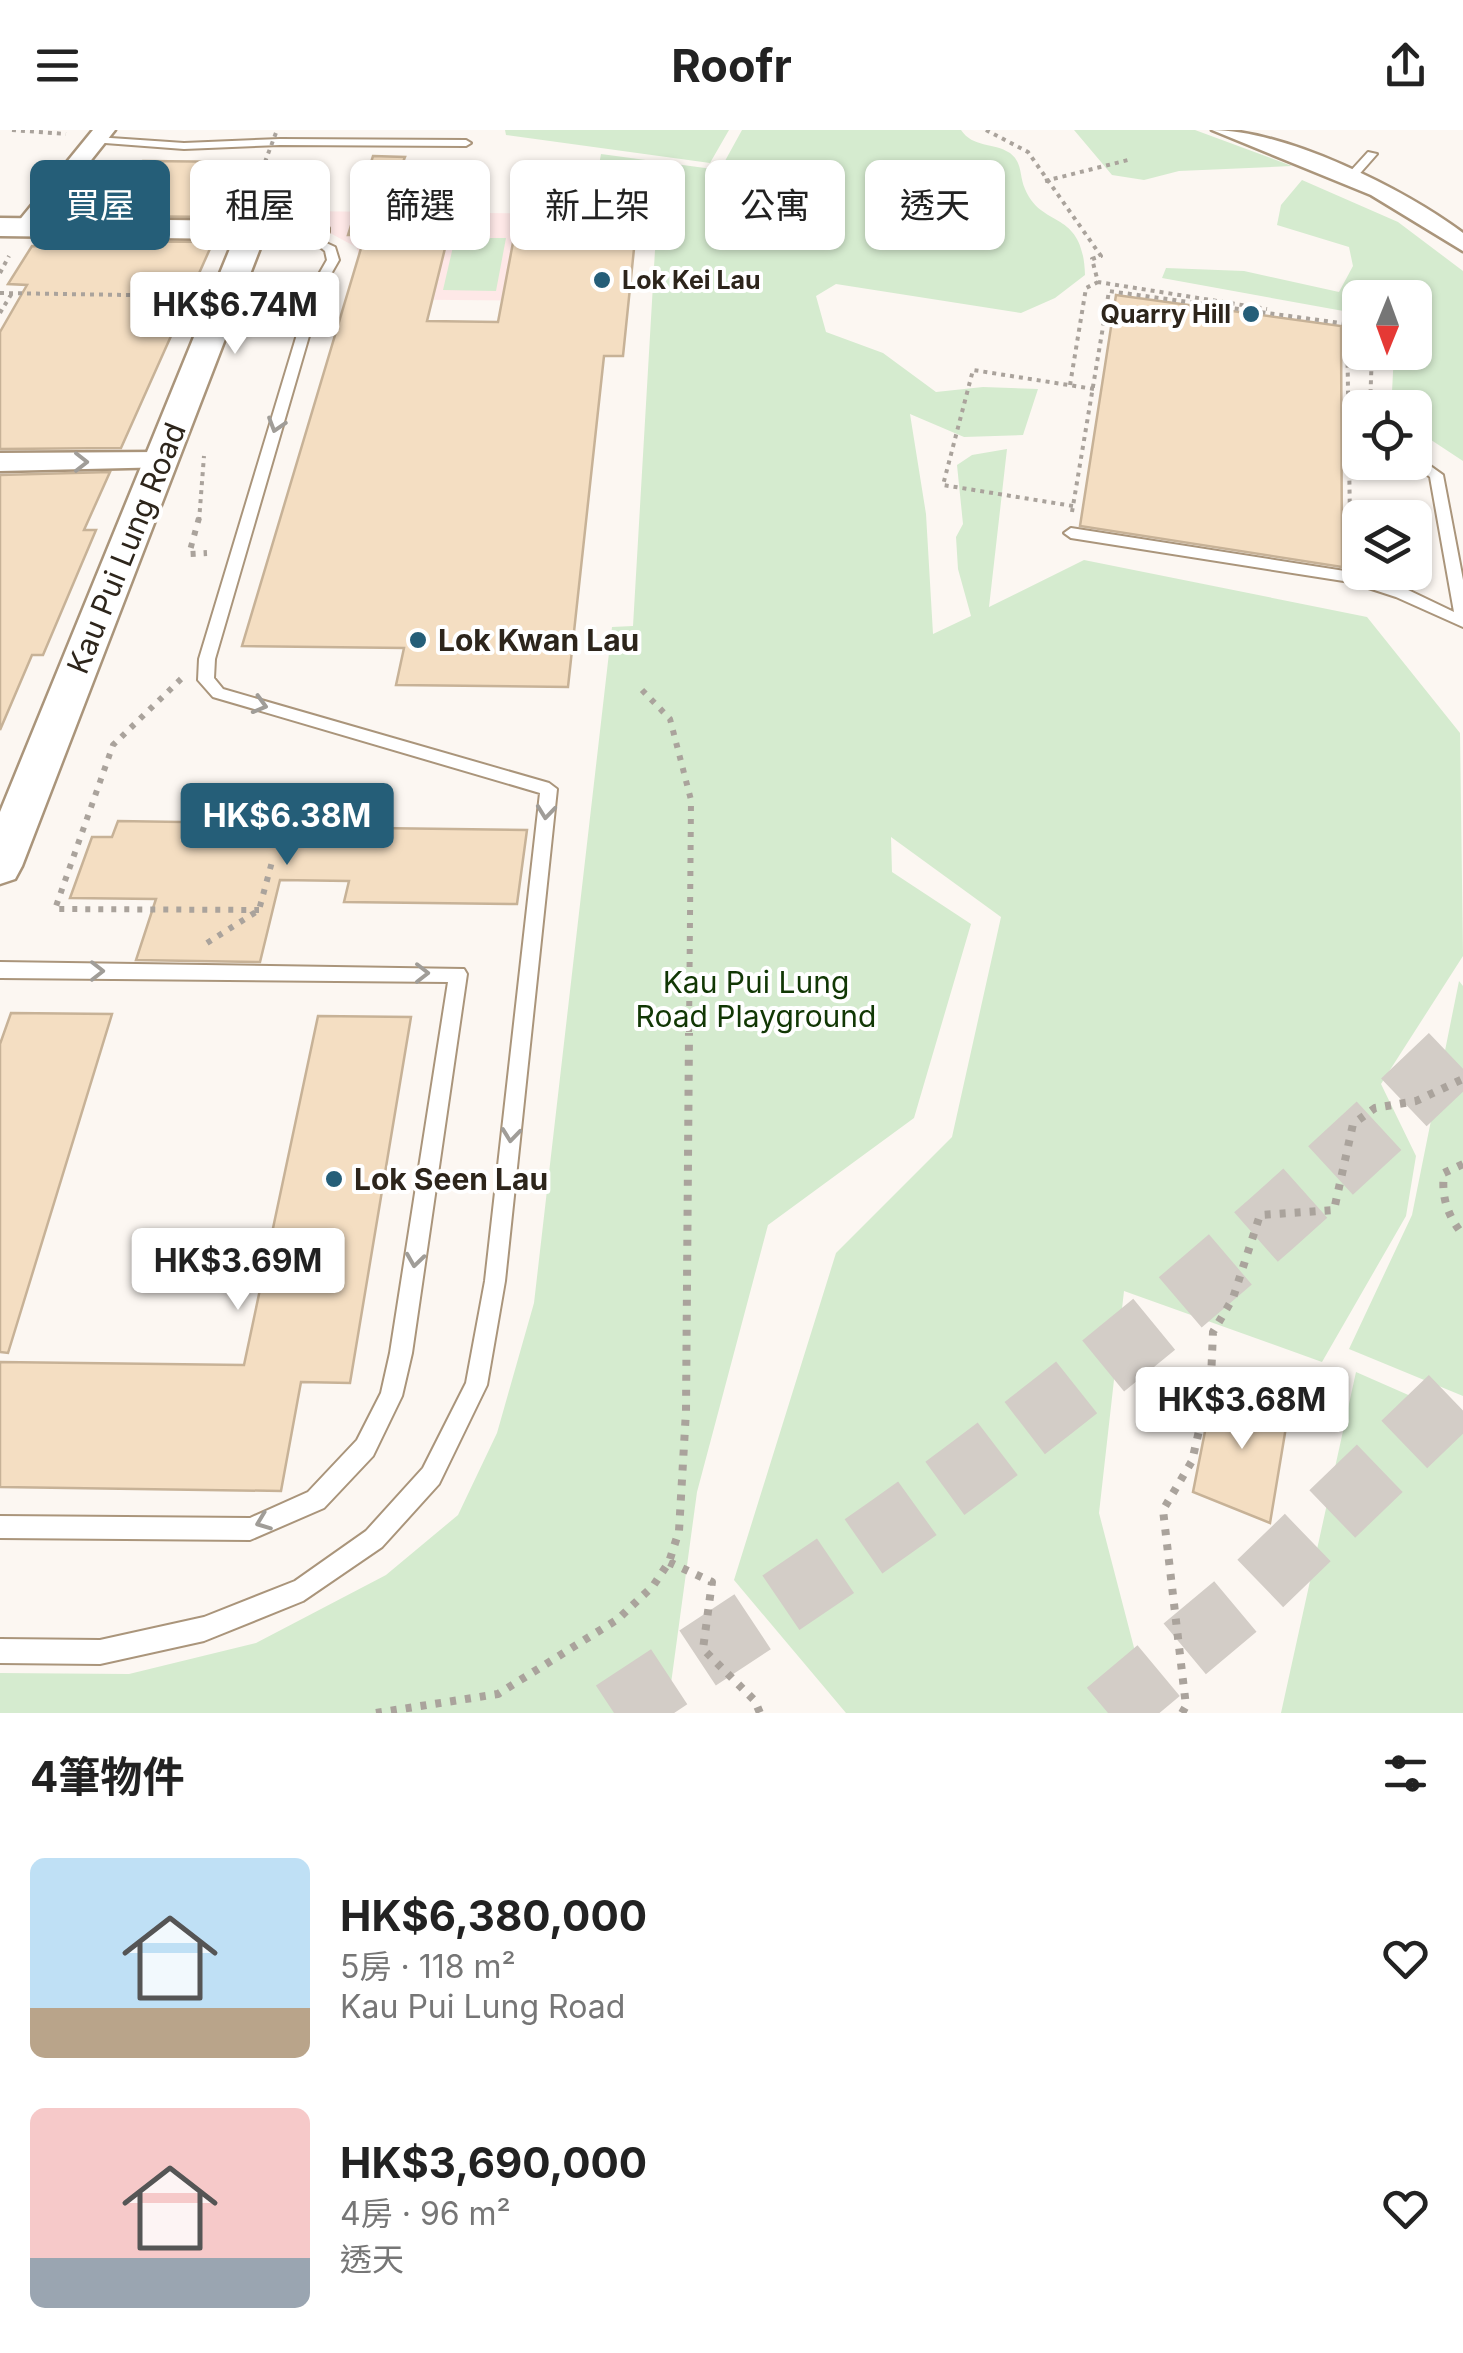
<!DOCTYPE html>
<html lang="zh-TW">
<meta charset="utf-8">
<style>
body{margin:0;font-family:Inter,"Noto Sans TC",sans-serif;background:#f6f6f6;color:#222;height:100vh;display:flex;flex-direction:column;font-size:38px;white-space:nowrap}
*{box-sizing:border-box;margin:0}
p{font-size:32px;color:#767676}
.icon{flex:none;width:55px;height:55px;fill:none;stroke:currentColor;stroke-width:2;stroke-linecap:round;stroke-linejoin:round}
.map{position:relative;height:1583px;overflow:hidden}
.panel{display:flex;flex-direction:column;background:#fff;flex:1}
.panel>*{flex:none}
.top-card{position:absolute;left:30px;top:30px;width:1405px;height:90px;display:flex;gap:20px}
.needle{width:65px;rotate:181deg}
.controls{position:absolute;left:1342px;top:150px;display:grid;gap:20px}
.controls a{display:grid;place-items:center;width:90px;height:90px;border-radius:15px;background:#fff;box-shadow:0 2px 8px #0004;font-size:50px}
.price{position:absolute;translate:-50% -85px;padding:0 22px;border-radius:10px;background:#fff;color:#222;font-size:32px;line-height:65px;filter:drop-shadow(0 2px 5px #0008)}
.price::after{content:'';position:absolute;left:50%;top:60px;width:30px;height:22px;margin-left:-15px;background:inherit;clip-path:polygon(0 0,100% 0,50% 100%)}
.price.selected{background:#255e78;color:#fff}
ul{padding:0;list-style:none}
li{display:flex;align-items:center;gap:30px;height:250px;padding:0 30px}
li span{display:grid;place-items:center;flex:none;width:280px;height:200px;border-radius:15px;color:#555}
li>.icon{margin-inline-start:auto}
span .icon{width:120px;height:120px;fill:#fffc;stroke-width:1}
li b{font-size:42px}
h2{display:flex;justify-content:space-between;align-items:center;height:120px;padding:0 30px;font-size:42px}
.pill{padding:0 35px;border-radius:15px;background:#fff;box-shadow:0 2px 8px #0004;font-size:35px;line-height:90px}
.pill.selected{background:#255e78;color:#fff}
header{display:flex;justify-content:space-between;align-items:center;height:130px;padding:0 30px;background:#fff;font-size:45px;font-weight:700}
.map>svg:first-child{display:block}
.education{fill:#fee8e7}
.green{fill:#d5ebcf}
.building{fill:#f4dec2;stroke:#c7b297;stroke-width:2.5}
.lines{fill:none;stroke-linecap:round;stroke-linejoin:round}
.trunk-tunnel{stroke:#d3cdc7;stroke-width:66;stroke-dasharray:66 34;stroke-linecap:butt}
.service-casing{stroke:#aa957b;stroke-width:4}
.minor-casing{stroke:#aa957b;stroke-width:5}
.tertiary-casing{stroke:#aa957b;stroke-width:5}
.path-far2{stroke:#aaa39c;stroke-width:4;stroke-dasharray:4 5;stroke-linecap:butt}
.path-far1{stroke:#aaa39c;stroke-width:6;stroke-dasharray:5 8;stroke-linecap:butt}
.path{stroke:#aaa39c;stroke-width:8;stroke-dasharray:6 9;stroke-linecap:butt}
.service{fill:#fff;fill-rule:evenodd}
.minor{fill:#fff;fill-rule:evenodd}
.tertiary{fill:#fff;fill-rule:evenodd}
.path-bridge{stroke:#aaa39c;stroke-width:4;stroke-dasharray:4 5;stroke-linecap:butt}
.oneway{stroke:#a09d98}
.poi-dot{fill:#255e78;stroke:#fff;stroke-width:4}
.labels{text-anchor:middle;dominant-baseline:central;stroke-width:8;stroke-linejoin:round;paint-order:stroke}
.far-poi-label{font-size:25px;font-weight:bold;fill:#2d251b;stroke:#fff;text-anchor:start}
.street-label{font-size:30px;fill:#2d251b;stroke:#fff}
.poi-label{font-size:30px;font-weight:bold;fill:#2d251b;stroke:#fff;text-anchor:start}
.park-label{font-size:30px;fill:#113704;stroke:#fff}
</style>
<header><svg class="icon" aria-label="menu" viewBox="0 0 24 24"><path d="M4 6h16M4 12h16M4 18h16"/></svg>Roofr<svg class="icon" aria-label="share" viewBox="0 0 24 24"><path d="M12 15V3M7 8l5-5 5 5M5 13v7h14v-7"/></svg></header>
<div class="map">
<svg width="1463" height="1583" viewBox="0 0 1463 1583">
<rect width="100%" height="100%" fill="#fcf7f2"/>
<path class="education" d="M296 81 572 84 559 171 345 169 359 124 356 117 328 102H289Z"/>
<path class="green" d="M505 0H729L710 33 506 5Z
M742 0H961C973 18 993 12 1010 23 1023 33 1019 46 1025 59 1042 100 1083 78 1085 145L1055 168 1021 183 836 154 816 166 826 202 883 223 936 262 983 257 1038 259 1023 305 964 307 910 284 926 384 933 504 971 486 958 439 956 407 963 394 957 335 972 325 1007 319 989 477 1084 430 1367 487 1460 603 1463 826 1381 954 1416 1026 1406 1086 1322 1232 1124 1161 1099 1383 1151 1583H846L734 1450 836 1123 952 1007 1001 787 891 707 892 742 971 794 914 988 768 1095 697 1362 667 1583H0V1543L129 1544 256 1513 386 1445 458 1385 497 1303 534 1173 612 497 633 496 658 69 598 41 601 24 720 40Z
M1074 0H1195L1292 36 1179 41 1144 50 1112 45Z
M1302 50 1398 92 1463 141V331L1419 302 1415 296V278L1403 277 1392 262 1394 223 1415 222V168H1360V184L1162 148 1166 138 1244 141 1339 162 1353 136 1349 117 1277 95 1281 75Z
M455 108H506L496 161 443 160Z
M1459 851 1463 856V1266L1349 1219 1412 1085Z
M1356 1242 1463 1289V1583H1281Z"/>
<path class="building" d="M373 26 405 27 403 32H418L404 85 453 86 427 191 498 192 518 86H556L552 108 635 109 623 226H604L568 557 396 555 404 518 242 516 365 105H348Z
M143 31 249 32 225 87 105 86 125 47H135Z
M91 111 213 112 121 318 0 319V202L27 155 8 154 32 116 88 117Z
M1116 165 1341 196 1342 437 1080 396Z
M110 342 84 400H96L43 525H32L0 600V345Z
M256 658 384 660 376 698 527 700 517 774 344 772 349 751 280 750 260 832 136 830 156 769 70 768 92 707H112L118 691 247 693Z
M11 883 112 884 8 1223 0 1222V914Z
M318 886 411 887 350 1253 301 1252 281 1361 0 1357V1232L244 1235Z
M1215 1251 1289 1279 1270 1393 1193 1362Z"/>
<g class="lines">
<path class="trunk-tunnel" d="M614 1583C745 1497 876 1412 1000 1317 1163 1193 1316 1058 1463 916
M1108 1583 1242 1471 1463 1258"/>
<g class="service-casing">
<path id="service" d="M96 7 184 13 280 9 466 10 471 13 466 16 280 15 184 19 92 12 91 10Z
M1368 22 1377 24 1355 49H1347V45Z
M325 97 329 98V102L272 103 266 100 272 97Z
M247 109 322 111 335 117 339 130 323 158 215 529 214 548 223 559 549 653 557 659 505 1151 487 1255 439 1354 382 1417 303 1471 204 1511 100 1534 0 1533V1509L100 1510 204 1487 295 1451 366 1401 423 1338 466 1253 485 1151 540 663 213 567 198 550 199 529 311 158 327 130 325 121 320 117 243 114V110Z
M1415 325 1443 345 1463 450V497L1396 467 1350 452 1071 408 1064 403 1071 398 1351 442 1406 459 1454 482 1430 347 1411 332H1415Z
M0 832 464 839 467 844 412 1223 402 1266 373 1326 324 1378 250 1410 0 1408V1386L250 1388 308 1362 357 1310 381 1263 390 1223 448 852 0 848Z"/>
</g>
<g class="minor-casing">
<path id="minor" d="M93 0H115L34 102H18L15 97 18 92Z
M1212 0C1285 0 1405 59 1463 103V121L1371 65Z
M161 322 171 325 174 331 171 337 0 341V323Z"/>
</g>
<g class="tertiary-casing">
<path id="tertiary" d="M0 88 252 91 262 94 267 100 22 736 15 749 0 754V682L234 109 0 106Z"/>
</g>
<path class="path-far2" d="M12 0 66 4
M986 0 1028 22 1101 126 1092 129 1098 152 1267 179
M1045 51 1132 29
M0 143 9 126
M0 163 191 166
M0 183 12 163
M1343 191 1360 193
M1070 255 1086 158 1098 152
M1348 274 1370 277 1372 222
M1073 376 943 355 973 240 1094 259
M1072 382 1109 161 1347 194 1350 391
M199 391 204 326"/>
<path class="path-far1" d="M199 388 189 424 207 423
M1350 388 1351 422
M181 549 113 615 55 779 259 780
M642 560 670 589 691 670 689 905
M207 813 259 780 273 728"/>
<path class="path" d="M1463 1034 1444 1043C1441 1068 1448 1086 1463 1105
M669 1432 712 1452 703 1519 755 1571 760 1583
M376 1583 498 1564 618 1489 653 1456 669 1432 679 1401 686 1281 689 903
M1182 1583 1186 1576 1163 1380 1192 1331 1211 1249 1213 1202 1233 1168 1260 1085 1334 1080 1353 994 1375 978 1416 971 1463 949"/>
<use href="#service" class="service"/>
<use href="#minor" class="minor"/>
<use href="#tertiary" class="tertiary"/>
<path class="path-bridge" d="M265 32 277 0"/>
</g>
<defs><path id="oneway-chevron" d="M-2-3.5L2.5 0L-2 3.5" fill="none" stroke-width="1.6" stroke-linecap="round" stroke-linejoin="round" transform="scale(2.5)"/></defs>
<g class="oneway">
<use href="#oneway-chevron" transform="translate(276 295) rotate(107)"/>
<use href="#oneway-chevron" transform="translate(81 332)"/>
<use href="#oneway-chevron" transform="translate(260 575) rotate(16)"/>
<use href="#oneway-chevron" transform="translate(546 682) rotate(96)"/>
<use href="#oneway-chevron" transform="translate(97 841)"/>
<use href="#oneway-chevron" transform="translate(422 843)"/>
<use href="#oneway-chevron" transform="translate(511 1005) rotate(96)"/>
<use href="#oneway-chevron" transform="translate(415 1130) rotate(98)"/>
<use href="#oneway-chevron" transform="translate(263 1392) rotate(159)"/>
</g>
<g class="poi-dot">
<circle cx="602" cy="150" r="10"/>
<circle cx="1251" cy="184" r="10"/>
<circle cx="418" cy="510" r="10"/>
<circle cx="334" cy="1049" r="10"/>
</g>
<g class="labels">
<g class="far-poi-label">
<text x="622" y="150">Lok Kei Lau</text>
<text x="1231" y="184" text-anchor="end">Quarry Hill</text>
</g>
<g class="street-label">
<text transform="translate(126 418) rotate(-68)">Kau Pui Lung Road</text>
</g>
<g class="poi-label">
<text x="438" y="510">Lok Kwan Lau</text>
<text x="354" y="1049">Lok Seen Lau</text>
</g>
<g class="park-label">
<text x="756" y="852">Kau Pui Lung<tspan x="756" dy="34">Road Playground</tspan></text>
</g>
</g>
</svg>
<div class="controls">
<a><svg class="needle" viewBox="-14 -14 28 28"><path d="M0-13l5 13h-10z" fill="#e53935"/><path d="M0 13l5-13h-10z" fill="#767676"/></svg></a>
<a><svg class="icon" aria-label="locate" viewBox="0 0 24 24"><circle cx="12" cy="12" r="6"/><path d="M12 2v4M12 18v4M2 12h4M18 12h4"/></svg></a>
<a><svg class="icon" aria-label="layers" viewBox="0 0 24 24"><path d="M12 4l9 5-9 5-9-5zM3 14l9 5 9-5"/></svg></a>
</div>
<b class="price" style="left:235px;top:227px">HK$6.74M</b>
<b class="price selected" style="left:287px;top:738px">HK$6.38M</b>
<b class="price" style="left:238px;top:1183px">HK$3.69M</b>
<b class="price" style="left:1242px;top:1322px">HK$3.68M</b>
<div class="top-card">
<a class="pill selected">買屋</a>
<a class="pill">租屋</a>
<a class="pill">篩選</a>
<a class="pill">新上架</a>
<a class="pill">公寓</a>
<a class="pill">透天</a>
</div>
</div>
<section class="panel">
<h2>4筆物件<svg class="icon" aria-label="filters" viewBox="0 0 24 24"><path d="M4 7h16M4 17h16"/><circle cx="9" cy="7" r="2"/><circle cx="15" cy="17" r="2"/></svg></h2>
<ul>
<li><span style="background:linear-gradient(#bfe0f5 75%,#b9a48a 0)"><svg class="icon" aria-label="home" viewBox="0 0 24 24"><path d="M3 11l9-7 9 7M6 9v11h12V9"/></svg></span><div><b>HK$6,380,000</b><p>5房 · 118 m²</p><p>Kau Pui Lung Road</p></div><svg class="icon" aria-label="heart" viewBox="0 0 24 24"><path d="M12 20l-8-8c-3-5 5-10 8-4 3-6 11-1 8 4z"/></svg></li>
<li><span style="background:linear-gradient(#f6c9c9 75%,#9aa5b1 0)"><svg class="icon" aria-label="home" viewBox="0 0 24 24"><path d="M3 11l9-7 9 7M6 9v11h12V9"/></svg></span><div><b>HK$3,690,000</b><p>4房 · 96 m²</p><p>透天</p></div><svg class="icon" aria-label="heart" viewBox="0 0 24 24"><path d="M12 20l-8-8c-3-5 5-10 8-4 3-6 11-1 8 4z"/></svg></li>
</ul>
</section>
